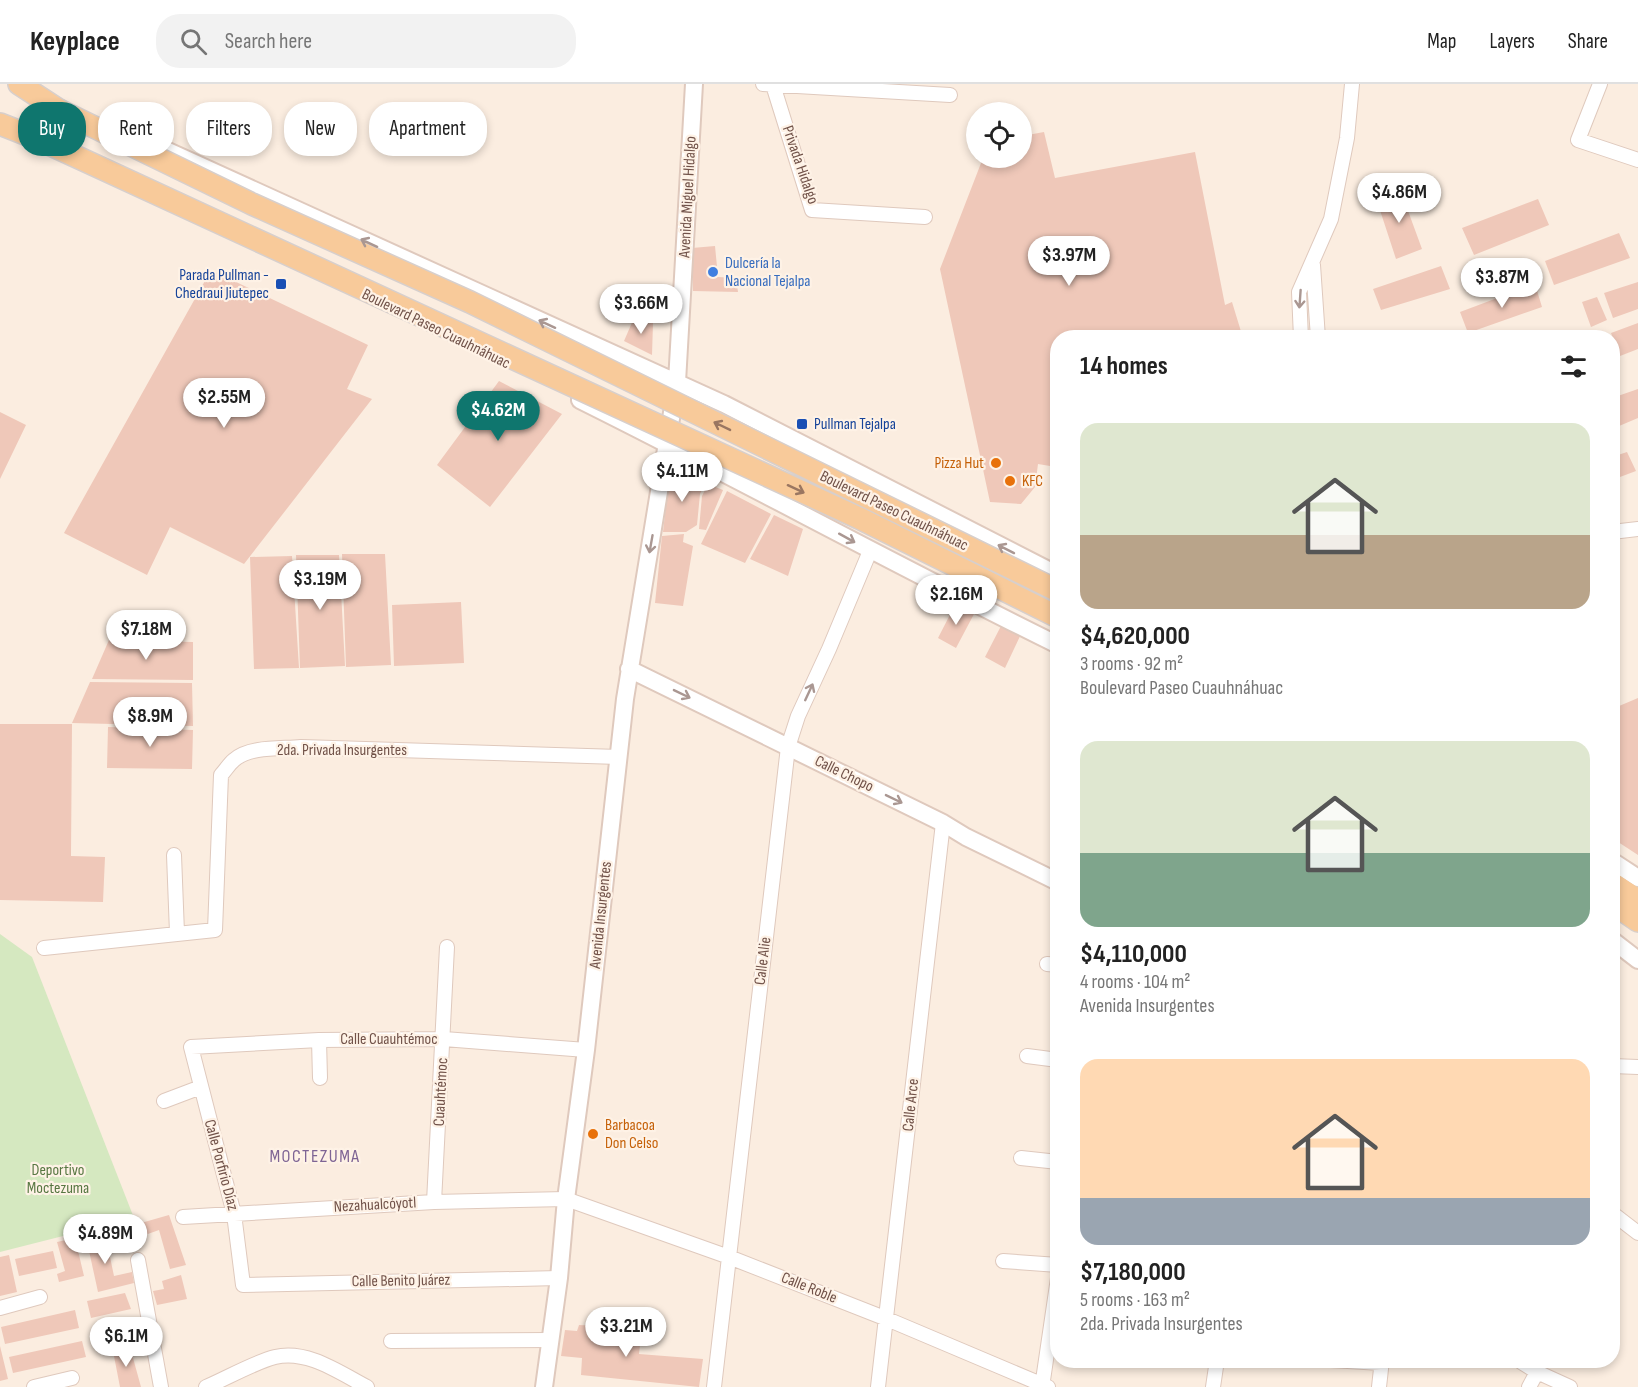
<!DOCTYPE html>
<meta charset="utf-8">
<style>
body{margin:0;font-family:"Sofia Sans Condensed",sans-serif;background:#f2f2f2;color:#222;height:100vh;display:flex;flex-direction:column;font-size:22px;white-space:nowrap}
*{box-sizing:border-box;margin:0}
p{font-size:20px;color:#767676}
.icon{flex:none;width:33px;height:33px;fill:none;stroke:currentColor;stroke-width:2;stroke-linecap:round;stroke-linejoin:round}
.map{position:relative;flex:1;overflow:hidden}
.details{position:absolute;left:1050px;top:246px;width:570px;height:1038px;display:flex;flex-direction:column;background:#fff;border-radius:24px;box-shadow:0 3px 9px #0003}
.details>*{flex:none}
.banner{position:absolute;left:18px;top:18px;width:570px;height:54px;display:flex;gap:12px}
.buttons{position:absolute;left:966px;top:18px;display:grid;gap:12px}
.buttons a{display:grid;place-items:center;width:66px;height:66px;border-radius:50%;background:#fff;box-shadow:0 3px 9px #0003;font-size:30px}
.price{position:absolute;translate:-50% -51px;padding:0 14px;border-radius:21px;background:#fff;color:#222;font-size:20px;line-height:39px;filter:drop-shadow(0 2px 3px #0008)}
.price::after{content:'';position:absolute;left:50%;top:36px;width:18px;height:14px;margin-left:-9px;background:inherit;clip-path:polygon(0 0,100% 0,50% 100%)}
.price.on{background:#0f766e;color:#fff}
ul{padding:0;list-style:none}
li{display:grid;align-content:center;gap:12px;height:318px;padding:0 30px}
li span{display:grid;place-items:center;height:186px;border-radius:18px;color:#555}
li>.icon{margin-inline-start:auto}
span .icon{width:108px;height:108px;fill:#fffc;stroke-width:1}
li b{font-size:26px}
h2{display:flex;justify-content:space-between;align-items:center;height:72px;padding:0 30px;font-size:26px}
.chip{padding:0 21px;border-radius:24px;background:#fff;box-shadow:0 3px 9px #0003;font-size:21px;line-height:54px}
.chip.on{background:#0f766e;color:#fff}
header{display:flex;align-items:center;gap:36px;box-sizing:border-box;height:84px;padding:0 30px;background:#fff;border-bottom:2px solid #e0e0e0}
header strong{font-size:28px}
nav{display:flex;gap:33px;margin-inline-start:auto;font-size:21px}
.search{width:420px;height:54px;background:#f2f2f2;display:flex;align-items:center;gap:15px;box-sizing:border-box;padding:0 21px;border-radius:24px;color:#767676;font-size:22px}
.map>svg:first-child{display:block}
.green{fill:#d5e8c0}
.building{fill:#efc8b9}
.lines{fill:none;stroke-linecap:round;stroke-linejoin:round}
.minor-casing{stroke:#dfc9bd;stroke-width:16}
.tertiary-casing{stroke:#dfc9bd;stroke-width:20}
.primary-casing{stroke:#d7cfcc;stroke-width:24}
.minor{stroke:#fff;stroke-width:14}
.tertiary{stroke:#fff;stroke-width:16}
.primary{stroke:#f8ca9a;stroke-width:21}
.primary-bridge-casing{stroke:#d7cfcc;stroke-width:24;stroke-linecap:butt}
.primary-bridge{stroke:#f8ca9a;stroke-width:21}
.oneway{stroke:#aa9792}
.oneway2{stroke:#9a7661}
.shop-dot{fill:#3f7fe0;stroke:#fef2e6;stroke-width:2}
.transit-dot{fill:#1a4fb4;stroke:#fef2e6;stroke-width:2}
.food-dot{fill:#e8710a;stroke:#fef2e6;stroke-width:2}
.labels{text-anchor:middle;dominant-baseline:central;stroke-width:4.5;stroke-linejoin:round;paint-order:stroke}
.street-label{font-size:16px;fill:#715249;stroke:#fef2e6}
.shop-label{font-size:16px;fill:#366cbe;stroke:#fef2e6;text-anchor:start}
.transit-label{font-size:16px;fill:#164399;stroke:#fef2e6;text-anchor:end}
.food-label{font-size:16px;fill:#c56008;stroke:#fef2e6;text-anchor:start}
.park-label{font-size:16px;fill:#577742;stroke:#fef2e6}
.neighbourhood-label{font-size:18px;letter-spacing:1.5px;fill:#7e6494;stroke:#fef2e6}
</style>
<header>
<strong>Keyplace</strong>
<div class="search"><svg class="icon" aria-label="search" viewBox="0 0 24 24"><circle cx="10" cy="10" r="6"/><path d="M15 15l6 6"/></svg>Search here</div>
<nav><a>Map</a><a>Layers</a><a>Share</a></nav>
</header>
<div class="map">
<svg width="1638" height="1303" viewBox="0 0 1638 1303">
<rect width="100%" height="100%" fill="#fbede0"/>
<path class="green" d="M0 850 32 873 134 1134 0 1168Z"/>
<path class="building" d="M1044 48 1055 94 1195 68 1225 221 1232 218 1243 254H1058V326L1054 331 1053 337 1058 340V358L1050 382 1038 380 1035 403 1021 420 990 418 940 185 983 74H1022V52Z
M1400 105 1422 165 1396 175 1376 114Z
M1538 115 1549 141 1474 171 1462 144Z
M1619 149 1630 174 1554 201 1545 177Z
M715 162 718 193 736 194 738 208 693 207 692 164Z
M1441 182 1450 205 1381 226 1373 205Z
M211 186 368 261 347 305 372 315 244 480 170 443 147 491 64 449Z
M1638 198V225L1613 234 1604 209Z
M1535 200 1542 223 1468 249 1460 228Z
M1597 213 1607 236 1591 243 1582 218Z
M634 234 653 239 652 271 624 257Z
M1638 239V265L1620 272 1611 249Z
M499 297 562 330 490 423 437 381Z
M1638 305V334L1612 345V314Z
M0 328 26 341 0 395Z
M1627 368 1636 387 1612 396V373Z
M670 385 705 399 700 410 697 441 686 448H663Z
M708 400 723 406 706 446 699 445 702 412Z
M727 407 771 430 745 479 701 460Z
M774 431 803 445 788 492 750 475Z
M684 450 683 458 693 462 683 522 655 519 662 452Z
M342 470H385L391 581 346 583Z
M296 471H339L345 582 300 584Z
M292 472 299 584 254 585 250 473Z
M461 518 464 579 394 582 392 521Z
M955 521 974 530 956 564 938 554Z
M1001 542 1021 550 1005 584 985 573Z
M109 556 193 558V596L92 595Z
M90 598 192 599 193 642 72 639Z
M1638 614V771L1612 754V625Z
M0 640H72L71 772 105 773 103 818 0 816Z
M108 643 193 646 192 685 107 684Z
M169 1131 186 1181 170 1185 159 1146 145 1151 141 1139Z
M105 1149 114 1192 132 1188 134 1199 98 1208 86 1153Z
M75 1154 84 1192 59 1198 57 1190 65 1187 57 1158Z
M53 1167 57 1184 19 1192 15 1175Z
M9 1171 17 1208 0 1212V1173Z
M181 1191 187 1215 157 1221 153 1207 164 1205 162 1197Z
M125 1209 131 1225 91 1234 87 1217Z
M75 1226 79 1244 5 1260 1 1243Z
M133 1236 137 1253 98 1263 95 1246Z
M579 1241 637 1244 635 1260 640 1261 639 1270 703 1275 699 1303 581 1291 582 1274 561 1272 565 1246 577 1247Z
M82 1257 86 1273 13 1289 9 1273Z
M0 1262 8 1295 0 1297Z
M130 1263 141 1303H120L113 1267Z"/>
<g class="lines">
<g class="minor-casing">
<path id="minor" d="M763 0 950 11
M1600 0 1578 56 1638 76
M773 1 812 126 925 133
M1313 181 1318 254
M1301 254 1299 208 1331 135 1347 54 1352 0
M1612 448 1638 445
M174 771 177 849
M44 864 215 846 221 691C225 687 229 680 234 676 250 662 281 665 301 663L619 673
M1047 880 1058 881
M319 956 320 994
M1027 972 1058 976
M1612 982 1638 983
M164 1017 201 1003
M1021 1074 1058 1078
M434 1118 447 863
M1612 1129 1638 1149
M183 1133 434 1118 566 1115 729 1173 887 1235 1048 1303
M138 1176 161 1303
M1003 1177 1058 1181
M559 1194 243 1201 234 1130 191 963 319 956 444 955 586 966
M0 1224 40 1213
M391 1257 550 1256
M1331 1276 1381 1279
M1518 1276 1537 1288 1570 1303
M34 1303 72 1294
M206 1303C227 1294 255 1278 275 1273 307 1265 340 1289 367 1303
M714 1303 788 663 798 632 829 565 870 467
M878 1303 943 739
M1042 1303 1058 1194
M1213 1303 1217 1276
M1379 1303 1382 1276
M1529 1303 1537 1288 1538 1276"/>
</g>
<g class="tertiary-casing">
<path id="tertiary" d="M124 47 724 320 1058 491
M580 316C741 396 897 482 1058 561
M629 585 943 739 966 753 1058 798
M1612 777 1638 794
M1612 856 1638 876
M544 1303 559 1194 566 1115 586 966 625 615 677 298 694 0"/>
</g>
<g class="primary-casing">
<path id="primary" d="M19 0 59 26
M0 40 38 55
M1612 799 1638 816
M1612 819 1638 837"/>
</g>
<use href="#minor" class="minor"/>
<use href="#tertiary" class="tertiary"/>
<use href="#primary" class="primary"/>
<g class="primary-bridge-casing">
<path id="primary-bridge" d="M59 26 252 120 470 218 1058 507
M38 55 859 434 1058 533"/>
</g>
<use href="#primary-bridge" class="primary-bridge"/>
</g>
<defs><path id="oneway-shaft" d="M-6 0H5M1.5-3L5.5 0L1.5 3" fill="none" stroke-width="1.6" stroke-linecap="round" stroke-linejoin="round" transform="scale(1.5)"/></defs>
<g class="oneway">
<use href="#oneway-shaft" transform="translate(369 159) rotate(-155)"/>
<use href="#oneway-shaft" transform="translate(1300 215) rotate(94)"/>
<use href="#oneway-shaft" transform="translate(547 240) rotate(-155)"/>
<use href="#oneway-shaft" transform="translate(847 454) rotate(29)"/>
<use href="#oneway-shaft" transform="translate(651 460) rotate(100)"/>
<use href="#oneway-shaft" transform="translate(1006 465) rotate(-153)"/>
<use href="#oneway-shaft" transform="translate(809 608) rotate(-65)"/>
<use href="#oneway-shaft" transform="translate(682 610) rotate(26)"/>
<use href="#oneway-shaft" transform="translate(894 715) rotate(26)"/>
</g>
<g class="oneway2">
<use href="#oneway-shaft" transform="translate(722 342) rotate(-154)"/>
<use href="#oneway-shaft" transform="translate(796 405) rotate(25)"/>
</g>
<circle class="shop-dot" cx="713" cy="188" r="6"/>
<g class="transit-dot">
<rect x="275" y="194" width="12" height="12" rx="3"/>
<rect x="796" y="334" width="12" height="12" rx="3"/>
</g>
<g class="food-dot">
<circle cx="996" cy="379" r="6"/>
<circle cx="1010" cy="397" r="6"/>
<circle cx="593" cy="1050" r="6"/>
</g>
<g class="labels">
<g class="street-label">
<text transform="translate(800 81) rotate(71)">Privada Hidalgo</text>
<text transform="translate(688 113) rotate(-87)">Avenida Miguel Hidalgo</text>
<text transform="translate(436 245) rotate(26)">Boulevard Paseo Cuauhnáhuac</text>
<text transform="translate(894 427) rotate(26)">Boulevard Paseo Cuauhnáhuac</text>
<text x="342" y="666">2da. Privada Insurgentes</text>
<text transform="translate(844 690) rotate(26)">Calle Chopo</text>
<text transform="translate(601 831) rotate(-84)">Avenida Insurgentes</text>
<text transform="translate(763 877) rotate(-83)">Calle Alie</text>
<text x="389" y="955">Calle Cuauhtémoc</text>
<text transform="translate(441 1008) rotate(-87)">Cuauhtémoc</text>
<text transform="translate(911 1021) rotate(-84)">Calle Arce</text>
<text transform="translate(221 1081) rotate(75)">Calle Porfirio Díaz</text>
<text transform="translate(375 1121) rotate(-3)">Nezahualcóyotl</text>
<text transform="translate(401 1197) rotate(-1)">Calle Benito Juárez</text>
<text transform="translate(809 1204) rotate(22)">Calle Roble</text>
</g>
<g class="shop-label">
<text x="725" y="179">Dulcería la<tspan x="725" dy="18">Nacional Tejalpa</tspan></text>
</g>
<g class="transit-label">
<text x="269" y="191">Parada Pullman -<tspan x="269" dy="18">Chedraui Jiutepec</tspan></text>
<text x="814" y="340" text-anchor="start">Pullman Tejalpa</text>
</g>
<g class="food-label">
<text x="984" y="379" text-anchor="end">Pizza Hut</text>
<text x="1022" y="397">KFC</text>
<text x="605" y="1041">Barbacoa<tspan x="605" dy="18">Don Celso</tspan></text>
</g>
<g class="park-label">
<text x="58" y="1086">Deportivo<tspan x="58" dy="18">Moctezuma</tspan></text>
</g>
<g class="neighbourhood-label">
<text x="315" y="1072">MOCTEZUMA</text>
</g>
</g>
</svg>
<div class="buttons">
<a><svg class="icon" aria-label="locate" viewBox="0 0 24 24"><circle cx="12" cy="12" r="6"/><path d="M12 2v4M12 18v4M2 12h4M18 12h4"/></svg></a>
</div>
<b class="price" style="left:1399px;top:140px">$4.86M</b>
<b class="price" style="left:1069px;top:203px">$3.97M</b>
<b class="price" style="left:1502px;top:225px">$3.87M</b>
<b class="price" style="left:641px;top:251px">$3.66M</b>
<b class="price" style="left:224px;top:345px">$2.55M</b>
<b class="price on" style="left:498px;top:358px">$4.62M</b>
<b class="price" style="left:682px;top:419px">$4.11M</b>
<b class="price" style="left:320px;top:527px">$3.19M</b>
<b class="price" style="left:956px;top:542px">$2.16M</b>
<b class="price" style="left:146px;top:577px">$7.18M</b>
<b class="price" style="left:150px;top:664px">$8.9M</b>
<b class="price" style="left:105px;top:1181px">$4.89M</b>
<b class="price" style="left:626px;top:1274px">$3.21M</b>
<b class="price" style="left:126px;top:1284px">$6.1M</b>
<div class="banner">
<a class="chip on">Buy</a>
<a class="chip">Rent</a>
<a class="chip">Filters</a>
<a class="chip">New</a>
<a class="chip">Apartment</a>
</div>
<section class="details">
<h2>14 homes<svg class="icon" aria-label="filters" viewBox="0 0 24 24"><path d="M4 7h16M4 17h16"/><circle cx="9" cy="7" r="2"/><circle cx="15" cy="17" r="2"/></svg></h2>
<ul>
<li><span style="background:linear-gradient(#dfe7d0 60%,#b9a48a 0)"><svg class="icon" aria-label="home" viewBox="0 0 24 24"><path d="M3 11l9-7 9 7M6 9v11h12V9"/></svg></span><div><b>$4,620,000</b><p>3 rooms · 92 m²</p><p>Boulevard Paseo Cuauhnáhuac</p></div></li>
<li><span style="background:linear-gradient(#dfe7d0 60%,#7fa58c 0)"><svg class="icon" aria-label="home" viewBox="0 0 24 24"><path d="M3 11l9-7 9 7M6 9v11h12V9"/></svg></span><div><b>$4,110,000</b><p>4 rooms · 104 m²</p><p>Avenida Insurgentes</p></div></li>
<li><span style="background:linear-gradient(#ffd9b3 75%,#9aa5b1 0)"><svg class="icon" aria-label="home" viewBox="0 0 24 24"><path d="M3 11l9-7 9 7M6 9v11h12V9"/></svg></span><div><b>$7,180,000</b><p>5 rooms · 163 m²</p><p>2da. Privada Insurgentes</p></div></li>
</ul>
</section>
</div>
